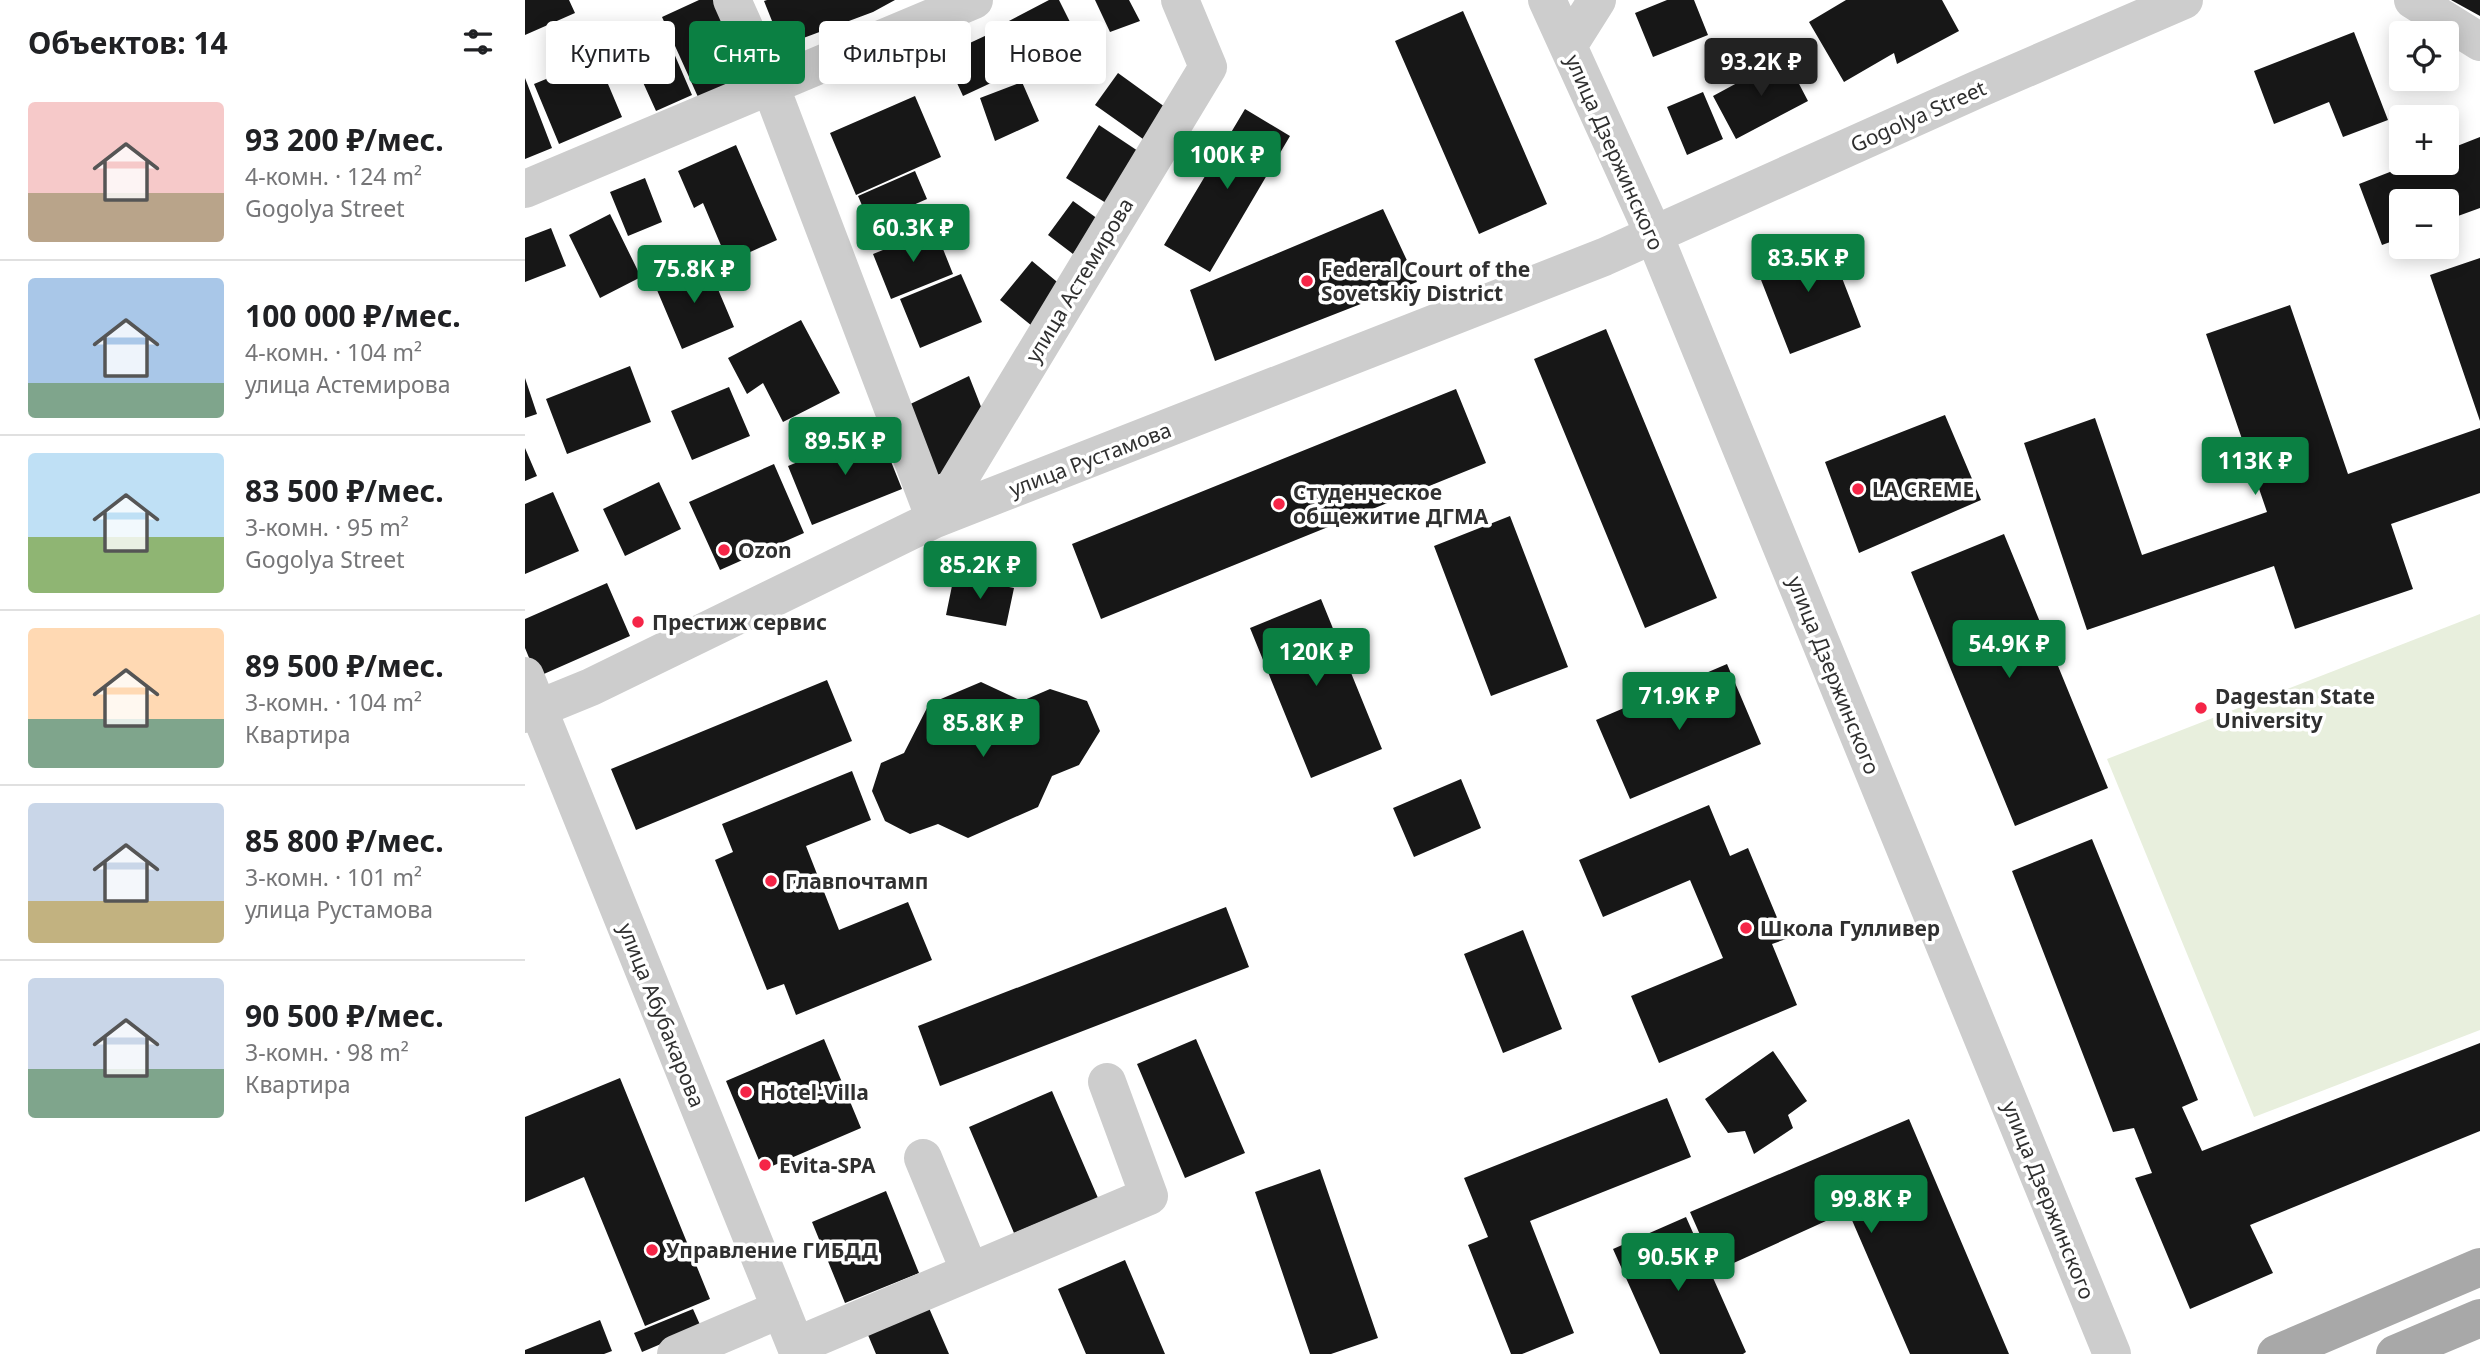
<!DOCTYPE html>
<html lang="ru">
<meta charset="utf-8">
<style>
body{margin:0;font-family:"Noto Sans",sans-serif;background:#f2f2f2;color:#202124;height:100vh;display:flex;flex-direction:column;font-size:26px;white-space:nowrap}
*{box-sizing:border-box;margin:0}
p{font-size:23px;color:#757577}
.icon{flex:none;width:38px;height:38px;fill:none;stroke:currentColor;stroke-width:2;stroke-linecap:round;stroke-linejoin:round}
.map{position:relative;flex:1;overflow:hidden}
.sheet{display:flex;flex-direction:column;background:#fff;width:525px}
.sheet>*{flex:none}
.top-card{position:absolute;left:21px;top:21px;width:665px;height:63px;display:flex;gap:14px}
.fabs{position:absolute;left:1864px;top:21px;display:grid;gap:14px}
.fabs a{display:grid;place-items:center;width:70px;height:70px;border-radius:7px;background:#fff;box-shadow:0 4px 18px #0003;font-size:35px}
.price{position:absolute;translate:-50% -60px;padding:0 16px;border-radius:7px;background:#0b8043;color:#fff;font-size:23px;line-height:46px;filter:drop-shadow(0 2px 4px #0008)}
.price::after{content:'';position:absolute;left:50%;top:42px;width:21px;height:16px;margin-left:-10px;background:inherit;clip-path:polygon(0 0,100% 0,50% 100%)}
.price.active{background:#222;color:#fff}
ul{padding:0;list-style:none}
li{display:flex;align-items:center;gap:21px;height:175px;padding:0 28px}
li+li{border-top:2px solid #e0e0e0}
li span{display:grid;place-items:center;flex:none;width:196px;height:140px;border-radius:7px;color:#555}
li>.icon{margin-inline-start:auto}
span .icon{width:84px;height:84px;fill:#fffc;stroke-width:1}
li b{font-size:30px}
h2{display:flex;justify-content:space-between;align-items:center;height:84px;padding:0 28px;font-size:30px}
.pill{padding:0 24px;border-radius:7px;background:#fff;box-shadow:0 4px 18px #0003;font-size:24px;line-height:63px}
.pill.active{background:#0b8043;color:#fff}
main{display:flex;flex:1;min-height:0}
.map>svg:first-child{display:block}
.green{fill:#e8efdd}
.building{fill:#171717}
.lines{fill:none;stroke-linecap:round;stroke-linejoin:round}
.minor{stroke:#cdcdcd;stroke-width:38}
.major{stroke:#a8a8a8;stroke-width:38}
.poi-dot{fill:#f52547;stroke:#fff;stroke-width:2.5}
.labels{text-anchor:middle;dominant-baseline:central;stroke-width:7;stroke-linejoin:round;paint-order:stroke}
.street-label{font-size:21px;fill:#303030;stroke:#fff}
.poi-label{font-size:21px;font-weight:bold;fill:#303030;stroke:#fff;text-anchor:start}
</style>
<main>
<section class="sheet">
<h2>Объектов: 14<svg class="icon" aria-label="filters" viewBox="0 0 24 24"><path d="M4 7h16M4 17h16"/><circle cx="9" cy="7" r="2"/><circle cx="15" cy="17" r="2"/></svg></h2>
<ul>
<li><span style="background:linear-gradient(#f6c9c9 65%,#b9a48a 0)"><svg class="icon" aria-label="home" viewBox="0 0 24 24"><path d="M3 11l9-7 9 7M6 9v11h12V9"/></svg></span><div><b>93 200 ₽/мес.</b><p>4-комн. · 124 m²</p><p>Gogolya Street</p></div></li>
<li><span style="background:linear-gradient(#a9c7e8 75%,#7fa58c 0)"><svg class="icon" aria-label="home" viewBox="0 0 24 24"><path d="M3 11l9-7 9 7M6 9v11h12V9"/></svg></span><div><b>100 000 ₽/мес.</b><p>4-комн. · 104 m²</p><p>улица Астемирова</p></div></li>
<li><span style="background:linear-gradient(#bfe0f5 60%,#8fb573 0)"><svg class="icon" aria-label="home" viewBox="0 0 24 24"><path d="M3 11l9-7 9 7M6 9v11h12V9"/></svg></span><div><b>83 500 ₽/мес.</b><p>3-комн. · 95 m²</p><p>Gogolya Street</p></div></li>
<li><span style="background:linear-gradient(#ffd9b3 65%,#7fa58c 0)"><svg class="icon" aria-label="home" viewBox="0 0 24 24"><path d="M3 11l9-7 9 7M6 9v11h12V9"/></svg></span><div><b>89 500 ₽/мес.</b><p>3-комн. · 104 m²</p><p>Квартира</p></div></li>
<li><span style="background:linear-gradient(#c9d6e8 70%,#c2b280 0)"><svg class="icon" aria-label="home" viewBox="0 0 24 24"><path d="M3 11l9-7 9 7M6 9v11h12V9"/></svg></span><div><b>85 800 ₽/мес.</b><p>3-комн. · 101 m²</p><p>улица Рустамова</p></div></li>
<li><span style="background:linear-gradient(#c9d6e8 65%,#7fa58c 0)"><svg class="icon" aria-label="home" viewBox="0 0 24 24"><path d="M3 11l9-7 9 7M6 9v11h12V9"/></svg></span><div><b>90 500 ₽/мес.</b><p>3-комн. · 98 m²</p><p>Квартира</p></div></li>
</ul>
</section>
<div class="map">
<svg width="1955" height="1354" viewBox="0 0 1955 1354">
<rect width="100%" height="100%" fill="#fff"/>
<path class="green" d="M1955 614V1030L1729 1117 1582 759Z"/>
<path class="building" d="M0 0H44L50 13 0 35Z
M174 0H190L224 75 173 97 137 17Z
M242 0H370L348 12 257 46 239 1Z
M524 0H534L557 46 507 72 482 22Z
M570 0H604L615 21 585 32Z
M1142 0H1169L1183 35 1128 57 1110 13Z
M1321 0H1417L1434 31 1372 64 1369 53 1319 82 1284 22Z
M1926 0H1955V16Z
M938 11 1022 204 954 234 870 41Z
M1829 32 1863 120 1818 137 1804 102 1749 124 1729 71Z
M462 35 481 76 438 96 419 55Z
M405 44 418 75 395 84 382 53Z
M148 51 167 95 131 111 111 67Z
M1260 57 1283 101 1211 139 1188 96Z
M72 58 97 117 34 144 9 84Z
M593 73 640 107 618 139 570 105Z
M0 78 27 148 0 159Z
M497 82 514 121 470 141 455 98Z
M1178 92 1198 139 1162 155 1142 107Z
M390 96 416 157 331 195 305 133Z
M720 109 765 136 685 272 639 245Z
M574 125 613 151 581 203 541 178Z
M1955 137V208L1922 220V201H1876V238L1857 245 1834 184 1888 163H1922V150Z
M211 145 252 240 203 262 178 203 169 208 153 171Z
M390 171 402 199 345 224 333 196Z
M120 178 137 222 103 236 85 192Z
M548 201 573 219 548 254 523 235Z
M858 209 892 282 690 361 665 290Z
M85 214 116 277 75 298 44 235Z
M26 228 41 266 0 282V238Z
M410 229 428 274 366 299 348 254Z
M1300 234 1336 327 1265 354 1229 262Z
M1955 258V421L1905 275Z
M181 261 209 327 157 349 129 283Z
M507 261 543 291 512 330 475 300Z
M436 274 457 322 395 348 375 299Z
M1765 305 1823 474 1955 428V493L1866 524 1888 589 1770 629 1749 566 1562 630 1499 443 1570 418 1617 555 1742 512 1681 334Z
M276 320 315 393 258 422 238 383 222 394 203 358Z
M1081 329 1192 598 1120 628 1009 359Z
M105 366 126 422 42 454 21 399Z
M444 376 464 427 436 467 409 476 377 408Z
M0 378 12 414 0 418Z
M204 387 225 436 167 460 146 411Z
M931 389 961 463 576 619 547 544Z
M1420 415 1456 500 1334 553 1300 462Z
M353 429 377 489 287 525 263 466Z
M0 448 12 476 0 481Z
M249 464 279 533 195 570 164 502Z
M134 482 156 529 100 556 78 509Z
M28 492 54 551 0 574V504Z
M985 516 1043 667 966 696 909 546Z
M1479 534 1583 788 1490 826 1386 572Z
M429 576 489 588 481 626 421 615Z
M82 583 105 636 12 677 0 648V619Z
M796 599 857 749 786 778 725 628Z
M1202 664 1236 744 1105 799 1071 720Z
M302 680 327 741 111 830 86 769Z
M456 682 497 701 525 689 562 701 575 731 554 765 527 776 513 807 443 838 413 824 385 834 360 821 347 791 356 763 379 753 404 704Z
M327 771 346 820 281 846 314 930 383 902 407 960 271 1015 259 984 242 990 190 860 208 852 197 824Z
M936 779 956 828 889 857 868 808Z
M1184 805 1205 856 1223 848 1261 939 1247 944 1272 1005 1134 1063 1106 996 1198 958 1165 880 1078 917 1054 860Z
M1567 839 1673 1100 1657 1107 1677 1151 1955 1043V1131L1725 1225 1748 1273 1665 1309 1610 1178 1627 1173 1609 1128 1588 1132 1487 871Z
M701 907 724 967 415 1086 393 1026Z
M998 930 1037 1029 978 1053 939 954Z
M299 1039 336 1128 238 1170 201 1081Z
M671 1039 720 1153 660 1178 612 1064Z
M1248 1051 1282 1101 1263 1115 1268 1128 1229 1154 1220 1131 1203 1133 1180 1099Z
M95 1078 185 1299 120 1326 59 1177 0 1202V1117Z
M527 1091 573 1198 489 1233 444 1127Z
M1142 1098 1166 1157 1005 1221 1049 1333 997 1354H986L943 1245 963 1237 939 1178Z
M1384 1119 1484 1354H1385L1323 1211 1191 1271 1165 1212Z
M795 1169 853 1338 806 1354H785L730 1192Z
M361 1191 394 1273 320 1303 287 1222Z
M1161 1217 1221 1352 1218 1354H1135L1088 1249Z
M600 1260 640 1354H561L533 1289Z
M404 1308 424 1354H351L343 1335Z
M168 1309 176 1327 117 1352 109 1333Z
M75 1320 87 1351 79 1354H0V1350Z"/>
<g class="lines">
<path class="minor" d="M207 0 245 85 410 519
M1022 0 1129 235 1587 1354
M1888 0 1955 42
M1043 46 1072 0
M0 189 449 0
M410 519 683 67 655 0
M0 676 274 1354
M0 714 66 687 410 519 1079 257 1451 90 1659 0
M398 1158 445 1272
M271 1346 624 1196 582 1082
M151 1354 256 1309"/>
<path class="major" d="M1751 1354 1955 1267
M1870 1354 1955 1318"/>
</g>
<g class="poi-dot">
<circle cx="782" cy="281" r="7"/>
<circle cx="1333" cy="489" r="7"/>
<circle cx="754" cy="504" r="7"/>
<circle cx="199" cy="550" r="7"/>
<circle cx="113" cy="622" r="7"/>
<circle cx="1676" cy="708" r="7"/>
<circle cx="246" cy="881" r="7"/>
<circle cx="1221" cy="928" r="7"/>
<circle cx="221" cy="1092" r="7"/>
<circle cx="240" cy="1165" r="7"/>
<circle cx="127" cy="1250" r="7"/>
</g>
<g class="labels">
<g class="street-label">
<text transform="translate(1393 116) rotate(-24)">Gogolya Street</text>
<text transform="translate(1090 152) rotate(66)">улица Дзержинского</text>
<text transform="translate(554 280) rotate(-59)">улица Астемирова</text>
<text transform="translate(565 459) rotate(-21)">улица Рустамова</text>
<text transform="translate(1309 675) rotate(68)">улица Дзержинского</text>
<text transform="translate(137 1015) rotate(68)">улица Абубакарова</text>
<text transform="translate(1524 1200) rotate(68)">улица Дзержинского</text>
</g>
<g class="poi-label">
<text x="796" y="269">Federal Court of the<tspan x="796" dy="24">Sovetskiy District</tspan></text>
<text x="1347" y="489">LA CREME</text>
<text x="768" y="492">Студенческое<tspan x="768" dy="24">общежитие ДГМА</tspan></text>
<text x="213" y="550">Ozon</text>
<text x="127" y="622">Престиж сервис</text>
<text x="1690" y="696">Dagestan State<tspan x="1690" dy="24">University</tspan></text>
<text x="260" y="881">Главпочтамп</text>
<text x="1235" y="928">Школа Гулливер</text>
<text x="235" y="1092">Hotel-Villa</text>
<text x="254" y="1165">Evita-SPA</text>
<text x="141" y="1250">Управление ГИБДД</text>
</g>
</g>
</svg>
<div class="fabs">
<a><svg class="icon" aria-label="locate" viewBox="0 0 24 24"><circle cx="12" cy="12" r="6"/><path d="M12 2v4M12 18v4M2 12h4M18 12h4"/></svg></a>
<a>+</a>
<a>−</a>
</div>
<b class="price active" style="left:1236px;top:98px">93.2K ₽</b>
<b class="price" style="left:702px;top:191px">100K ₽</b>
<b class="price" style="left:388px;top:264px">60.3K ₽</b>
<b class="price" style="left:1283px;top:294px">83.5K ₽</b>
<b class="price" style="left:169px;top:305px">75.8K ₽</b>
<b class="price" style="left:320px;top:477px">89.5K ₽</b>
<b class="price" style="left:1730px;top:497px">113K ₽</b>
<b class="price" style="left:455px;top:601px">85.2K ₽</b>
<b class="price" style="left:1484px;top:680px">54.9K ₽</b>
<b class="price" style="left:791px;top:688px">120K ₽</b>
<b class="price" style="left:1154px;top:732px">71.9K ₽</b>
<b class="price" style="left:458px;top:759px">85.8K ₽</b>
<b class="price" style="left:1346px;top:1235px">99.8K ₽</b>
<b class="price" style="left:1153px;top:1293px">90.5K ₽</b>
<div class="top-card">
<a class="pill">Купить</a>
<a class="pill active">Снять</a>
<a class="pill">Фильтры</a>
<a class="pill">Новое</a>
</div>
</div>
</main>
